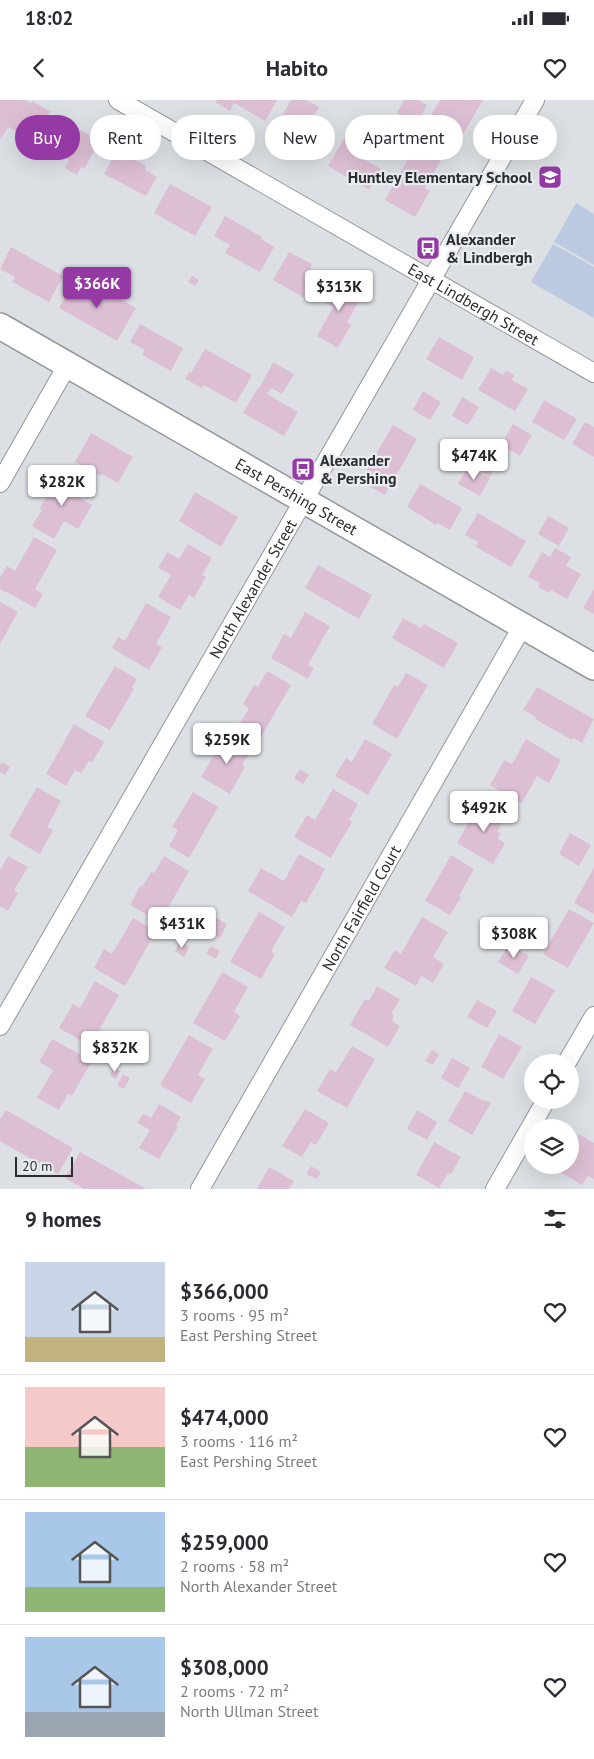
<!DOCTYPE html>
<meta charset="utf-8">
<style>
body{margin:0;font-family:"PT Sans",sans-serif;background:#f2f2f3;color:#2b2b33;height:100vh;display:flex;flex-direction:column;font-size:19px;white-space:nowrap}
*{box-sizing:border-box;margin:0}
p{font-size:16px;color:#7c7c81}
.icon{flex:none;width:28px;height:28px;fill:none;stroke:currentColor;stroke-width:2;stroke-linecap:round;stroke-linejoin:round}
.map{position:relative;height:1089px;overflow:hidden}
.panel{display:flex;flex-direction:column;background:#fff;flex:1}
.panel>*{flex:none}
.hud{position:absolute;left:15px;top:15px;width:565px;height:45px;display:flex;gap:10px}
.tools{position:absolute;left:524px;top:954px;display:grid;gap:10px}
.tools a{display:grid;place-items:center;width:55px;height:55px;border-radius:50%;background:#fff;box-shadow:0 5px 20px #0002;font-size:25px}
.scale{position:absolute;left:15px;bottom:12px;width:58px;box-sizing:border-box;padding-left:5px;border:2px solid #2b2d2f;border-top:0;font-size:14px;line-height:18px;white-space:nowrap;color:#2b2d2f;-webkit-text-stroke:4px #e9edf2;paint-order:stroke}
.price{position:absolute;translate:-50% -42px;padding:0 11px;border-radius:5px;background:#fff;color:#222;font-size:16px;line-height:32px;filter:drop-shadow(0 1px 2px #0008)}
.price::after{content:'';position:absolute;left:50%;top:30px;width:15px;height:11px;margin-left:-8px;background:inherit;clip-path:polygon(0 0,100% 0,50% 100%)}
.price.selected{background:#953aa5;color:#fff}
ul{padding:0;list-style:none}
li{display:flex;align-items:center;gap:15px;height:125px;padding:0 25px}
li+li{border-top:1px solid #e1e1e2}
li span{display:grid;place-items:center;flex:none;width:140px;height:100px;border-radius:0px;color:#555}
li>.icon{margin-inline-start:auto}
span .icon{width:60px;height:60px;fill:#fffc;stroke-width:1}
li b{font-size:21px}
h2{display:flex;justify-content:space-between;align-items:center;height:60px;padding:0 25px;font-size:21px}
.pill{padding:0 18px;border-radius:22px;background:#fff;box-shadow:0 5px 20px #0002;font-size:18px;line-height:45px}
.pill.selected{background:#953aa5;color:#fff}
.status{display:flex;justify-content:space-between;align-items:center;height:35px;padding:0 25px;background:#fff;direction:ltr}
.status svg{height:14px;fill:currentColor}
header{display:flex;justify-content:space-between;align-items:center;height:65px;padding:0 25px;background:#fff;font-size:22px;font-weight:600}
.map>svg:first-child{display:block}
.pitch{fill:#bbcae1}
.building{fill:#ddbfd4}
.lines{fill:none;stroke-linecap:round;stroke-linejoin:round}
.street-casing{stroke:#93979c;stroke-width:20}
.secondary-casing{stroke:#93979c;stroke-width:28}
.street{stroke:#fff;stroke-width:18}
.secondary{stroke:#fff;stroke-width:25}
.labels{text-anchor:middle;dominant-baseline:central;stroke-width:4.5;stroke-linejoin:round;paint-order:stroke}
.poi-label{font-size:16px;font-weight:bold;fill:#2b2d2f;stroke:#e9edf2;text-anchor:start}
.street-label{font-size:16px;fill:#2b2d2f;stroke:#e9edf2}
</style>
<div class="status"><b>18:02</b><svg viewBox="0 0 49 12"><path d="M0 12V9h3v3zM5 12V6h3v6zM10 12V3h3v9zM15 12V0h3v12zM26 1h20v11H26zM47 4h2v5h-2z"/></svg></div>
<header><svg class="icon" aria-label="back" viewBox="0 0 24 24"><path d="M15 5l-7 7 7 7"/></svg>Habito<svg class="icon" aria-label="heart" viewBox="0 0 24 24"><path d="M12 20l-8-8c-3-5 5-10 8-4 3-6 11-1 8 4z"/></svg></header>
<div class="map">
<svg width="594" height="1089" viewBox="0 0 594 1089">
<rect width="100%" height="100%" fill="#dce0e5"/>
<path class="pitch" d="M576 103 594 114V165L554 142Z
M553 144 594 167V218L531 182Z"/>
<path class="building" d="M0 0H25L31 3 32 1 50 11 33 41 8 27 0 40Z
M216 0H277L265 21 234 3 230 11 215 2Z
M291 0H306L319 7 308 25 331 39 319 60 272 34Z
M404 0H418L427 5 416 24 397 13Z
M440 0H483L463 34 431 16Z
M58 18 100 41 84 69 81 67 77 75 65 68 69 60 67 59 69 55 45 42Z
M351 26 377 41 366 61 381 69 369 90 328 66Z
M416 45 441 60 425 88 430 91 415 117 385 100Z
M117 50 146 66 145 70 157 77 146 96 104 74Z
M170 84 212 107 195 136 154 113Z
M225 116 262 137 261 139 274 147 260 172 225 153 230 145 214 136Z
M11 147 63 176 49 202 12 182 15 177 0 169Z
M289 152 312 164 309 171 323 179 311 202 273 180Z
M192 176 199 180 195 186 188 182Z
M76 177 115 199 116 197 136 208 117 241 59 208Z
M334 179 350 188 352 185 364 192 347 222 351 225 338 248 317 236 333 207 322 201Z
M140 224 183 248 171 271 142 255 145 250 130 242Z
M439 237 474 257 462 280 426 259Z
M205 249 252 275 236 303 204 285 202 288 185 279 189 272 191 273Z
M273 262 294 274 282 294 271 288 267 294 298 312 284 336 243 313 258 288 259 289Z
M491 268 503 275 506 270 514 275 512 280 528 289 515 311 478 290Z
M423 291 441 302 430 320 413 310Z
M462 297 479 307 468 325 452 316Z
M544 300 577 319 564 340 532 322Z
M585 322 594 327V357L572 344Z
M513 324 532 335 520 356 501 345Z
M393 325 417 339 385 395 360 381Z
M91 333 133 357 118 383 102 374 101 376 75 362Z
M477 353 497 364 490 377 470 365Z
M468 366 490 378 480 396 458 384Z
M60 373 84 386 78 397 92 405 78 429 64 421 54 439 32 426 42 410 40 408Z
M420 384 462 408 450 430 437 423 436 425 407 407Z
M195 392 238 417 221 447 179 421Z
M478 413 526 441 511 467 476 447 478 442 465 435Z
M548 416 569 428 559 446 538 434Z
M34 437 57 450 35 489 43 494 35 508 7 492V493L0 489V478L7 466 15 471Z
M188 444 212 458 202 475 206 477 194 498 189 495 180 510 158 497 171 475 158 468 167 452 179 459Z
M555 448 571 457 566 466 581 474 567 499 551 490 549 493 538 487 540 483 528 477 542 452 550 457Z
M318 465 372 495 359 519 305 488Z
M594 489V514L583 508Z
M0 502 18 512 0 544Z
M146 503 171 517 156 544 162 547 149 570 112 548 118 537 125 541Z
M305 512 330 526 308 565 314 568 308 579 271 558 284 534 291 538Z
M403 518 421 528 424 524 458 543 444 568 392 538Z
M115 566 137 579 132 588 134 589 110 630 85 616Z
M267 571 291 585 261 637 239 625 249 608 243 604 254 585 258 587Z
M406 573 428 585 397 639 372 624 394 585 398 587Z
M537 587 594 619 582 643 573 638 572 640 535 619 536 617 523 610Z
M74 624 104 642 92 663 89 661 81 673 75 670 66 686 46 674Z
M225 636 251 651 242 665 245 667 230 694 201 677Z
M365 639 392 654 368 695 335 676 346 658 352 662Z
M526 639 561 660 549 683 537 676 522 703 490 685 504 660 512 664Z
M2 662 10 667 5 675 0 672V665Z
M300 669 309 675 303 684 294 678Z
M37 687 61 701 47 727 53 730 40 754 9 736Z
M333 689 358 704 349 720 352 722 331 758 294 737 307 715 315 720Z
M193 692 218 707 189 758 169 746 178 730 172 727Z
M480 702 506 716 497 732 500 733 498 739 505 743 493 764 457 743Z
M570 733 591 745 579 766 559 754Z
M299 754 325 769 306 803 301 801 292 817 248 791 261 768 284 781Z
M451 755 474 769 459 796 461 798 450 815 425 801Z
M8 756 28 767 14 790 18 793 8 811 0 806V770Z
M164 756 189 771 160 822 130 805 140 786 142 787 151 772 154 773Z
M594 768V814L574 803Z
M569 809 594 823 568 868 543 854Z
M259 812 285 827 271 851 275 854 261 879 230 862Z
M422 817 448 832 433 857 444 864 433 883 421 876 416 886 384 868 395 850 401 854Z
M133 818 156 831 125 886 94 868 104 849 112 854Z
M216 818 227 824 220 838 208 832Z
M180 842 189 847 184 857 175 851Z
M509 844 529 856 518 874 498 862Z
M211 846 220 851 216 859 206 853Z
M222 872 248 887 234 912 240 916 225 941 193 923Z
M531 877 555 890 535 924 512 911Z
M95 881 119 895 97 934 103 938 97 950 59 928 73 904 80 908Z
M377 886 400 899 391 914 394 916 392 921 400 926 388 947 350 925 365 899 369 901Z
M477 900 497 911 487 928 467 917Z
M499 934 522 947 503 979 481 967Z
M189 935 213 949 198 975 205 979 191 1003 160 985Z
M52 939 92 961 72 996 68 994 59 1010 37 998 53 970 39 962Z
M352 946 375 959 347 1008 317 991 330 969 336 972Z
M432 950 439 954 433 965 425 961Z
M452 958 470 968 458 988 441 978Z
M114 967 120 971 116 979 110 975Z
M123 974 130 978 124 989 117 985Z
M465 991 484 1001 485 1000 491 1003 472 1035 448 1021Z
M159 1004 181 1017 176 1026 178 1027 159 1059 139 1048 150 1030 137 1023 143 1014 151 1018Z
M305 1009 329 1023 316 1045 311 1042 302 1057 282 1046Z
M6 1010 73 1048 58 1074 0 1041V1019Z
M417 1010 437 1022 427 1040 407 1029Z
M579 1034 594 1043V1079L588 1076 582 1085 558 1071 561 1065H570V1050Z
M434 1042 461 1057 451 1074 448 1073 439 1088 416 1075Z
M80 1052 146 1089H84L65 1078Z
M311 1066 321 1072 317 1079 306 1074Z
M269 1067 294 1081 289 1089H257Z"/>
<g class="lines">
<g class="street-casing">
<g id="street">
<path id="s1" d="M118 0 594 273"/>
<path d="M0 383 68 264"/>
<path id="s2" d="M0 926 535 0"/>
<path d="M567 962 594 916"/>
<path id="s3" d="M200 1089 522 527"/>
<path d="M495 1089 546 1000"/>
</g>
</g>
<g class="secondary-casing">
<g id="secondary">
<path id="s4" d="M0 226 594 567"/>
</g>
</g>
<use href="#street" class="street"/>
<use href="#secondary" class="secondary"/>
</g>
<defs>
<g id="school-square" transform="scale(1.25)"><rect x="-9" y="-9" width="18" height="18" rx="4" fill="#953aa5" stroke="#e9edf2"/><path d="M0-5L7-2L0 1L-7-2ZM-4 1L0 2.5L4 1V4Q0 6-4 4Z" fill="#fff"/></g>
<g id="bus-square" transform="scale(1.25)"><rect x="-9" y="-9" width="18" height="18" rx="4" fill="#953aa5" stroke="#e9edf2"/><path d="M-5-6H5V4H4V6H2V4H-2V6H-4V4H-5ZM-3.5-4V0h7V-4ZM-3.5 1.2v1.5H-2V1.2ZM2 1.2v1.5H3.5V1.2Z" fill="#fff"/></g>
</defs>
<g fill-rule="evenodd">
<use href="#school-square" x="550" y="77"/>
<use href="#bus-square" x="428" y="148"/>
<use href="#bus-square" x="303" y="369"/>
</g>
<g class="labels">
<g class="poi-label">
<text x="532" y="77" text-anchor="end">Huntley Elementary School</text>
<text x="446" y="139">Alexander<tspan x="446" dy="18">&amp; Lindbergh</tspan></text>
<text x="320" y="360">Alexander<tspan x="320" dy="18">&amp; Pershing</tspan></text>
</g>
<g class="street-label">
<text stroke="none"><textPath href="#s1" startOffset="410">East Lindbergh Street</textPath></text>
<text stroke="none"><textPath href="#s4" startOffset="342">East Pershing Street</textPath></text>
<text stroke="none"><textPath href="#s2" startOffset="505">North Alexander Street</textPath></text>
<text stroke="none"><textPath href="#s3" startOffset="324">North Fairfield Court</textPath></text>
</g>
</g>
</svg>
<div class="tools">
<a><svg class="icon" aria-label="locate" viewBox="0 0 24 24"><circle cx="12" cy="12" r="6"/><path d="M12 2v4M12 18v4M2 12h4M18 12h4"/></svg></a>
<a><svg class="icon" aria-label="layers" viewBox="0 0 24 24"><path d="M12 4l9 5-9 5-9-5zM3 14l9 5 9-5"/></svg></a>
</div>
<div class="scale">20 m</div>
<b class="price selected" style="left:97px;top:209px">$366K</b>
<b class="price" style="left:339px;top:212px">$313K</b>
<b class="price" style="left:474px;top:381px">$474K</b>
<b class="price" style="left:62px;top:407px">$282K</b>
<b class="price" style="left:227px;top:665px">$259K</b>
<b class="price" style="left:484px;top:733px">$492K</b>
<b class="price" style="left:182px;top:849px">$431K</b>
<b class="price" style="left:514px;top:859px">$308K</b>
<b class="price" style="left:115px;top:973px">$832K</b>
<div class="hud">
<a class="pill selected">Buy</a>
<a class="pill">Rent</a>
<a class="pill">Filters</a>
<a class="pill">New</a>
<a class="pill">Apartment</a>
<a class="pill">House</a>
</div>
</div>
<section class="panel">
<h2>9 homes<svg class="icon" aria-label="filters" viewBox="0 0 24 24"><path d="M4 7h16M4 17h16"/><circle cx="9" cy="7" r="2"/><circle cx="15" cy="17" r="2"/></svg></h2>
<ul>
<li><span style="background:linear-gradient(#c9d6e8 75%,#c2b280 0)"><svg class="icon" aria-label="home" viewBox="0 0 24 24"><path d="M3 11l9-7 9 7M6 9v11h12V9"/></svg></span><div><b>$366,000</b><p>3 rooms · 95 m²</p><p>East Pershing Street</p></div><svg class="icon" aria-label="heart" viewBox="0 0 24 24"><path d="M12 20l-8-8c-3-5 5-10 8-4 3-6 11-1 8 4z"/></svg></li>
<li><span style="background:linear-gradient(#f6c9c9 60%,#8fb573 0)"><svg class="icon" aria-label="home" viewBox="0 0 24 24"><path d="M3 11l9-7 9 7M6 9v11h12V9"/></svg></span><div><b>$474,000</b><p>3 rooms · 116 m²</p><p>East Pershing Street</p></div><svg class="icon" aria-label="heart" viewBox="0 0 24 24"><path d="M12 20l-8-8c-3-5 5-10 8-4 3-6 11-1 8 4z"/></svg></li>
<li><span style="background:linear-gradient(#a9c7e8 75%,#8fb573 0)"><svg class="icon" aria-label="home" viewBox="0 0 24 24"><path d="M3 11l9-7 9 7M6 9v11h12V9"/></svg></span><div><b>$259,000</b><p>2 rooms · 58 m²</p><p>North Alexander Street</p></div><svg class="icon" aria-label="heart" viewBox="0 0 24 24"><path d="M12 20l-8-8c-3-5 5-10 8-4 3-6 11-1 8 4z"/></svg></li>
<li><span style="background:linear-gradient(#a9c7e8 75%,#9aa5b1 0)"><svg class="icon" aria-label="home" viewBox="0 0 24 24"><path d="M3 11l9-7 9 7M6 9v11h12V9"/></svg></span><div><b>$308,000</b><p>2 rooms · 72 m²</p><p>North Ullman Street</p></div><svg class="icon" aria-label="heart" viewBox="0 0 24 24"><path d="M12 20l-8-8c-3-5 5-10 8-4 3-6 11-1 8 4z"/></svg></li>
</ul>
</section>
